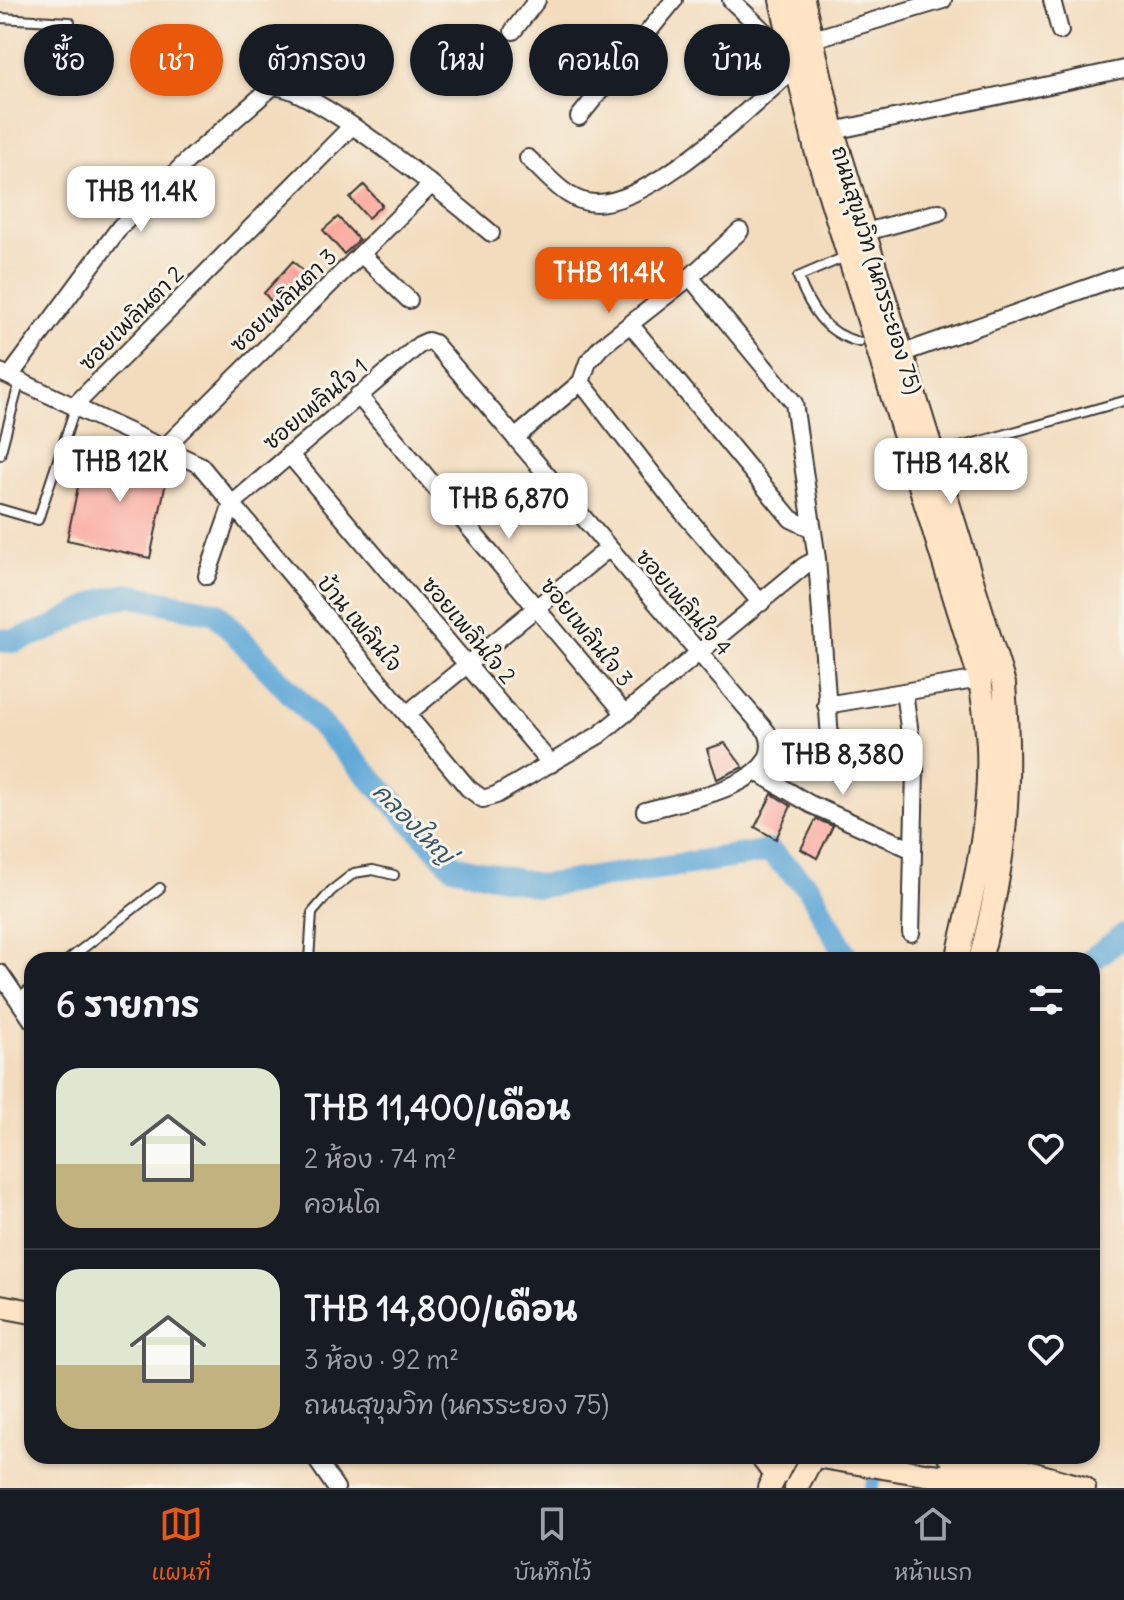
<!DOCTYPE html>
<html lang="th">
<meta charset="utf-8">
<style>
body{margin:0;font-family:Delius,"Playpen Sans Thai",sans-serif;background:#20242c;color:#f1f3f6;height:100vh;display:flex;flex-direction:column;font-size:30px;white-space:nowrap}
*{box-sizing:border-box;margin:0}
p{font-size:26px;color:#9ea1a6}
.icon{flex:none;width:44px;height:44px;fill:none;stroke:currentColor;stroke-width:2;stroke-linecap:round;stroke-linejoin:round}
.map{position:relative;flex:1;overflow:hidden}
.panel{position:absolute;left:24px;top:952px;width:1076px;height:512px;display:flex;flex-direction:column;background:#171b24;border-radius:24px;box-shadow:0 2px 6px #0004}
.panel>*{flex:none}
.banner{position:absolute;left:24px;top:24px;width:1076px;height:72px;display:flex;gap:16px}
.price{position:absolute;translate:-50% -68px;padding:0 18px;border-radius:16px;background:#fff;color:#222;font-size:26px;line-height:52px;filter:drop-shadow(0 2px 4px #0008)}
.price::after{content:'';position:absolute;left:50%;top:48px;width:24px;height:18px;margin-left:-12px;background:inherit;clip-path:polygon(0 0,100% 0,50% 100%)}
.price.current{background:#ea580c;color:#fff}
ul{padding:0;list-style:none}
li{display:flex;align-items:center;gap:24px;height:200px;padding:0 32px}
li+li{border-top:2px solid #363941}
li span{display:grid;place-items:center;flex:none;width:224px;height:160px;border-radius:24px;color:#555}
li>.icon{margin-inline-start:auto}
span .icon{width:96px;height:96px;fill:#fffc;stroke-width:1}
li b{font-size:34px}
h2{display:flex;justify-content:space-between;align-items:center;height:96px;padding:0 32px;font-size:34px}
.chip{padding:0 28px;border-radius:36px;background:#171b24;box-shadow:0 2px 6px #0004;font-size:28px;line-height:72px}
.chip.current{background:#ea580c;color:#fff}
.tabs{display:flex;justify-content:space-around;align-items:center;height:112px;border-top:2px solid #363941;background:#171b24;font-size:22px;color:#9ea1a6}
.tabs a{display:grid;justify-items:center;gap:4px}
.tabs .current{color:#ea580c}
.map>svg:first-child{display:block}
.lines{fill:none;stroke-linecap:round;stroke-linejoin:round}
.canal{stroke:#62a9d8;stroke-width:14}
.river{stroke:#62a9d8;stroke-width:24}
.building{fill:#fba69c}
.lane-casing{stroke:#3c3934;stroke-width:12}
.street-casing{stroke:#3c3934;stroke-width:20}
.secondary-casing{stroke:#3c3934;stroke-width:26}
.lane{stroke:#fff;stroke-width:8}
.street{stroke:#fff;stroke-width:16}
.secondary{stroke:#ffe4c6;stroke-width:22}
.labels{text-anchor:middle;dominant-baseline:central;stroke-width:6;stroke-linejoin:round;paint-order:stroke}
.street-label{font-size:22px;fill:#1c1c1c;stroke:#f7f3e8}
.water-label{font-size:24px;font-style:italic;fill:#385467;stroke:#f7f3e8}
</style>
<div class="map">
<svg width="1124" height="1488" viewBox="0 0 1124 1488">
<rect width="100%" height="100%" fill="#f7f3e8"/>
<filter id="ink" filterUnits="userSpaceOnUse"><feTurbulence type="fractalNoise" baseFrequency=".0125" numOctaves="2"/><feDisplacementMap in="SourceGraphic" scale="16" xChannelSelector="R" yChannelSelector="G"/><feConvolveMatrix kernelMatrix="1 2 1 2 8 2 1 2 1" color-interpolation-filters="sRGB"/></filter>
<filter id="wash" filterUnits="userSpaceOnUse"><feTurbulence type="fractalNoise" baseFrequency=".006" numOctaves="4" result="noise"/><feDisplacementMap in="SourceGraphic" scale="32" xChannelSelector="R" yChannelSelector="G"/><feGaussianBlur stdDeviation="1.8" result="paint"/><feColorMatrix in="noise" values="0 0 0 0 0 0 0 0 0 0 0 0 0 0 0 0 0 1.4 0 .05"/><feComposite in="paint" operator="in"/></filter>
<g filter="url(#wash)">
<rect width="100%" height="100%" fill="#f3dcbd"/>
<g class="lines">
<path class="canal" d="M871 1488 880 1460"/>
<path class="river" d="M0 640 14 641 52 628 101 601 128 595 216 613 453 866 541 886 769 851 809 888 848 960
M1091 960 1124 935"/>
</g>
<g id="blocks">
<path class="building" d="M364 185 382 205 368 218 350 198Z
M338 217 359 240 344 254 323 230Z
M293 261 309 277 276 307 264 293Z
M108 448 170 463 150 558 67 540 82 467 104 472Z
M725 743 743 767 717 779 707 749Z
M772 794 791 806 776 839 755 827Z
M816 819 833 826 817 858 801 849Z"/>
</g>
</g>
<g filter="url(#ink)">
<use href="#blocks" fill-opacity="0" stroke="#3c3934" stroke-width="2"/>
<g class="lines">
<g class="lane-casing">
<path id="lane" d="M0 18 70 22
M847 256 798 277C810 308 824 333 859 342
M935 454 1124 401
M0 455 20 380
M0 509 38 520 76 405
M68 960 160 888
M309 960 312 913 331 891 354 873 373 870 394 875
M18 999 32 988"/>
</g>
<g class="street-casing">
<path id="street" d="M731 0 791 57
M1052 0 1060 31
M513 31 537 0
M810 40 943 0
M579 117 674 0
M833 131 1124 69
M528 158C545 173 564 198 587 202 644 214 752 105 794 69
M866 232 939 212
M361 254 409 300
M690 277 794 403 817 559 831 752
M630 324 791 519 812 529
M903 353 1124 275
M0 372 200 465 468 788 483 799 496 795 599 735 804 566 817 559
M10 376 120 227 188 160 272 87C307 80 459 206 491 233
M581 382 674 502 761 603
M358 395 625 714
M76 404 352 126
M515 438 581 382 588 362 601 347 690 277 740 231
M164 448 432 184
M289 454 551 764
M207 576 232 504 419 345 428 341 434 343 767 732C790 785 678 801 645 811
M904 692 915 769 911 933
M826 705 980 679
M407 714 609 548
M758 773 810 804 913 850
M0 973 32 1020
M314 1456 336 1488"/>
</g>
<g class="secondary-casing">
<path id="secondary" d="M781 0 816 150 980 679C983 701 987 724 988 746 991 819 974 890 957 960
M803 0 833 131 1004 684C1012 786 1006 861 980 960
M0 1306 32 1312
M761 1456 776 1476
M815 1456 931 1475 1048 1488
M949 1456 999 1464 1084 1488
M769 1488 786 1456
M796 1488 813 1456"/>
</g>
<use href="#lane" class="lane"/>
<use href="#street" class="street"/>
<use href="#secondary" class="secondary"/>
</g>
</g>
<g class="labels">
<g class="street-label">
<text transform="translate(877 270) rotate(73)">ถนนสุขุมวิท (นครระยอง 75)</text>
<text transform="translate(283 300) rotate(-44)">ซอยเพลินตา 3</text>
<text transform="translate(131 318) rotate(-45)">ซอยเพลินตา 2</text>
<text transform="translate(315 404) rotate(-40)">ซอยเพลินใจ 1</text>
<text transform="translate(684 602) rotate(49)">ซอยเพลินใจ 4</text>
<text transform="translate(360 623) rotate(50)">บ้าน เพลินใจ</text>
<text transform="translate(469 630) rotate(50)">ซอยเพลินใจ 2</text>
<text transform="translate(587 632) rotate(51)">ซอยเพลินใจ 3</text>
</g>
<g class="water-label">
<text transform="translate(414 823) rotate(45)">คลองใหญ่</text>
</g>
</g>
</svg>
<b class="price" style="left:141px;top:234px">THB 11.4K</b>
<b class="price current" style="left:609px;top:315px">THB 11.4K</b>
<b class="price" style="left:120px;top:504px">THB 12K</b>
<b class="price" style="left:951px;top:506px">THB 14.8K</b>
<b class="price" style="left:509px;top:541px">THB 6,870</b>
<b class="price" style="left:843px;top:797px">THB 8,380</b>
<div class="banner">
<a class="chip">ซื้อ</a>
<a class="chip current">เช่า</a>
<a class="chip">ตัวกรอง</a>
<a class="chip">ใหม่</a>
<a class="chip">คอนโด</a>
<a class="chip">บ้าน</a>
</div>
<section class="panel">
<h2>6 รายการ<svg class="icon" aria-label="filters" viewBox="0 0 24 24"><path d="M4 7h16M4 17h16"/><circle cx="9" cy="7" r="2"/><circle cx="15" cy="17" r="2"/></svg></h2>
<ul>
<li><span style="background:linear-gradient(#dfe7d0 60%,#c2b280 0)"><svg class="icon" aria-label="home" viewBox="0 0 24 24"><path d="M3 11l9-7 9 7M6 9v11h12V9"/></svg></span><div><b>THB 11,400/เดือน</b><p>2 ห้อง · 74 m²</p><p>คอนโด</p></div><svg class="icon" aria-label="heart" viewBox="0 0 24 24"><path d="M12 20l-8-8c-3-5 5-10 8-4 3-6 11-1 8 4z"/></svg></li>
<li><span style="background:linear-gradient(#dfe7d0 60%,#c2b280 0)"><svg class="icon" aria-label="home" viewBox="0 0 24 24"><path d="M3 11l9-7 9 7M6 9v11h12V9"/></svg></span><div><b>THB 14,800/เดือน</b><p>3 ห้อง · 92 m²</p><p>ถนนสุขุมวิท (นครระยอง 75)</p></div><svg class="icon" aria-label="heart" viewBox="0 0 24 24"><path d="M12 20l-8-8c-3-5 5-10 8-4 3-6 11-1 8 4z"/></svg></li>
</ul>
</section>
</div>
<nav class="tabs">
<a class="current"><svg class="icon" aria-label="map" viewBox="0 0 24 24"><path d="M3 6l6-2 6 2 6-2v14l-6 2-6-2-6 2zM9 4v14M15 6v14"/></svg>แผนที่</a>
<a><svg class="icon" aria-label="saved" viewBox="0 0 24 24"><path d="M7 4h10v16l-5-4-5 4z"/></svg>บันทึกไว้</a>
<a><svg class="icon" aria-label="home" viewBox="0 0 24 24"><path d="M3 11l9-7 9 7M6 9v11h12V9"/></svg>หน้าแรก</a>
</nav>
